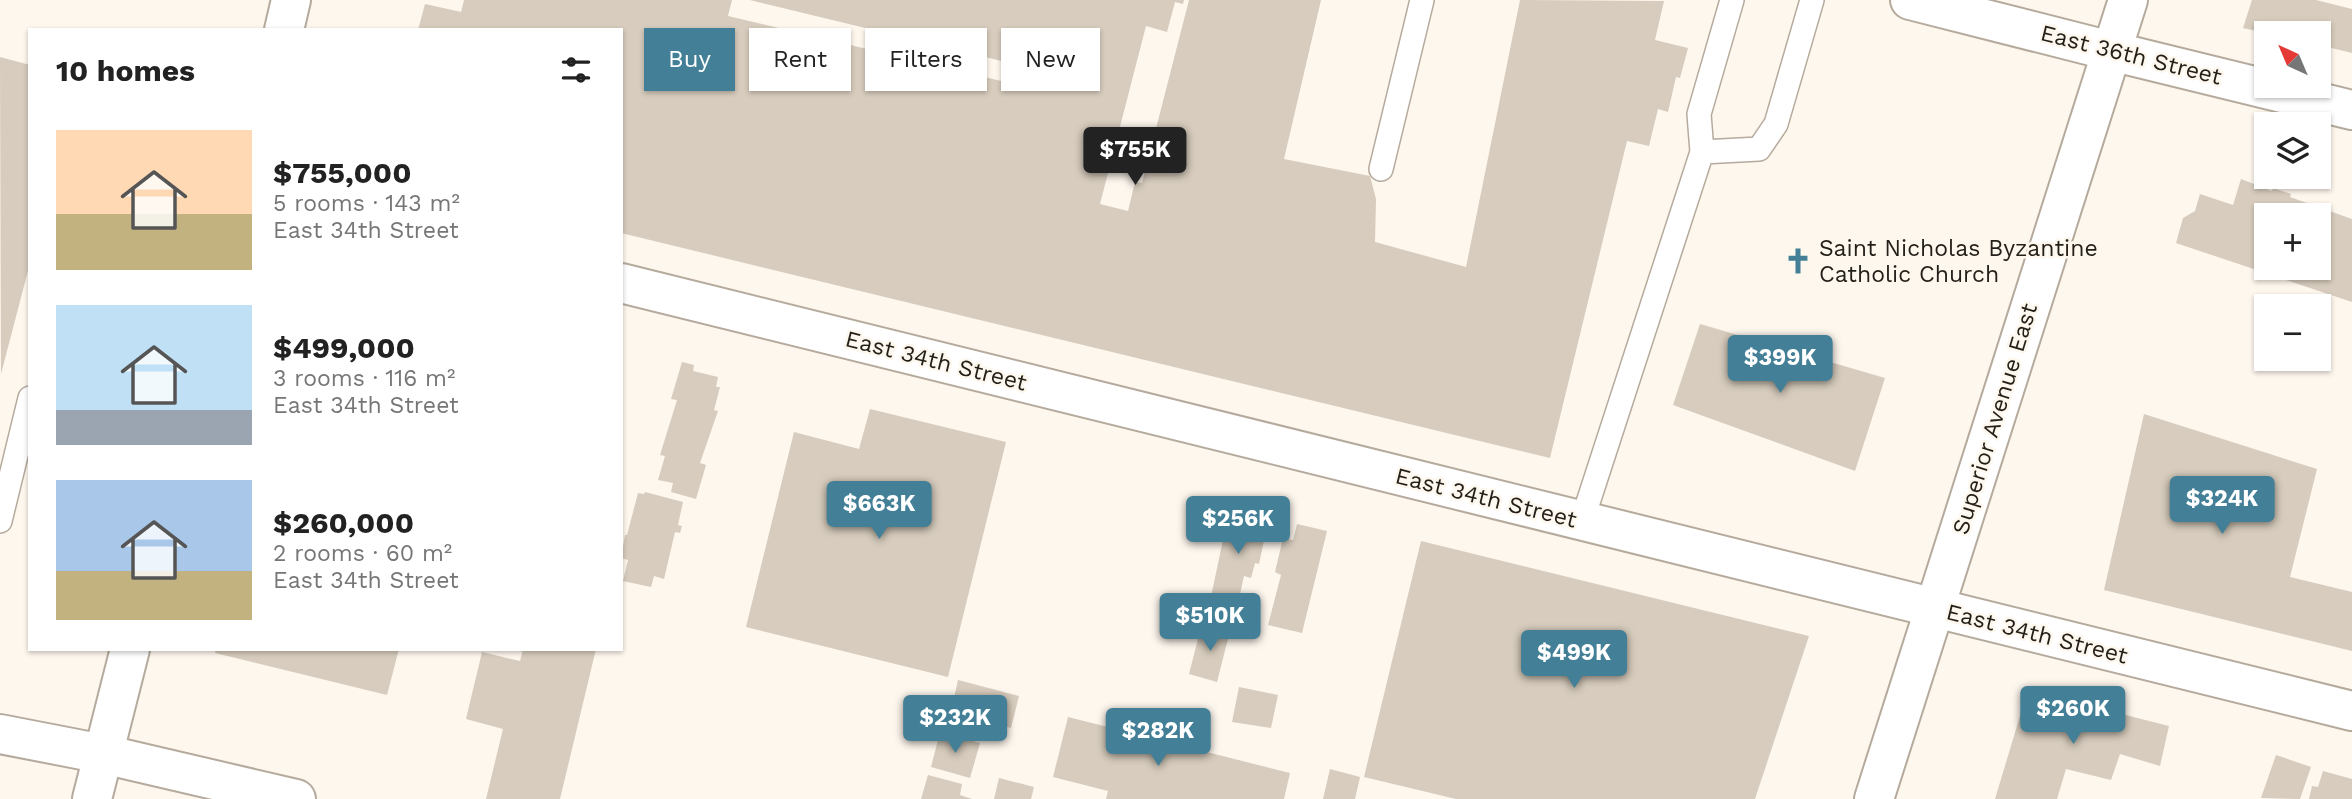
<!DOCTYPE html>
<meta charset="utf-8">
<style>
body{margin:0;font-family:"Work Sans",sans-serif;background:#f2f2f2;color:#222;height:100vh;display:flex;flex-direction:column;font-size:26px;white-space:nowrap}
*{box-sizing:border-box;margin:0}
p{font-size:23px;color:#767676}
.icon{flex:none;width:38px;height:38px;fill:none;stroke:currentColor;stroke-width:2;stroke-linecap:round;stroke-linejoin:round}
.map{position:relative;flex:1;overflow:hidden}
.sheet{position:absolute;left:28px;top:28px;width:595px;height:623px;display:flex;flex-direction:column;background:#fff;border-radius:0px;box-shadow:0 2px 5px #0004}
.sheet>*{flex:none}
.top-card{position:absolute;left:644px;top:28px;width:665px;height:63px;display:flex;gap:14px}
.needle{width:46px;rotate:316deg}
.fabs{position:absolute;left:2254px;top:21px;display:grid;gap:14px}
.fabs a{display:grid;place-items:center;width:77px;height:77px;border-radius:0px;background:#fff;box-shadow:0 2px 5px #0004;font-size:35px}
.price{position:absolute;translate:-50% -60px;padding:0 16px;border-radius:7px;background:#438097;color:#fff;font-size:23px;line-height:46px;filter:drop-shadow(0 2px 4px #0008)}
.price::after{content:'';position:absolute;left:50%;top:42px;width:21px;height:16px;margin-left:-10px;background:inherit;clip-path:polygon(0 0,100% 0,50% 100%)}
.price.on{background:#222;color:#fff}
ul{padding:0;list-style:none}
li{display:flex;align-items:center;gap:21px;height:175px;padding:0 28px}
li span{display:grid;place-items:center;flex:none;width:196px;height:140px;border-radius:0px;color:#555}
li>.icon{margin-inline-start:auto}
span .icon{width:84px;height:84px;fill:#fffc;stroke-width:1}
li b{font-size:30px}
h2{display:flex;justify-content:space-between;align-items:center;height:84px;padding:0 28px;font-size:30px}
.tag{padding:0 24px;border-radius:0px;background:#fff;box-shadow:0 2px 5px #0004;font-size:24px;line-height:63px}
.tag.on{background:#438097;color:#fff}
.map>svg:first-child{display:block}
.building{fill:#d7ccbd;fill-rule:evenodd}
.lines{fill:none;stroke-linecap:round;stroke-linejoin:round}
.service-casing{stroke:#b5aa9c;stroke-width:26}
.minor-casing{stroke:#b5aa9c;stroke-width:42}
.tertiary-casing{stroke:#b5aa9c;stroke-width:42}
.secondary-casing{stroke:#b5aa9c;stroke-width:42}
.primary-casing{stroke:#b5aa9c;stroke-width:42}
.service{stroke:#fff;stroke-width:23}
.minor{stroke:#fff;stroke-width:38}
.tertiary{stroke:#fff;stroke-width:38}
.secondary{stroke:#fff;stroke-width:38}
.primary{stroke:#fff;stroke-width:38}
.labels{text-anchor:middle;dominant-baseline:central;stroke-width:5;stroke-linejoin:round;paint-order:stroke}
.street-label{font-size:23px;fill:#221e18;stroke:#fef7ee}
.poi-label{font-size:23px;fill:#221e18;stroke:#fef7ee;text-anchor:start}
</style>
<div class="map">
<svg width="2352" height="799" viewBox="0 0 2352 799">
<rect width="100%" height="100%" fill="#fef7ee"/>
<path class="building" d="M464 0H732L728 16 1031 88 1035 69 750 0H1184L1183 4 1175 2 1167 32 1146 26 1100 204 1128 211 1135 182 1142 183 1189 0H1321L1284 159 1370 176 1376 199 1375 242 1466 267 1520 0 1664 1 1655 40 1688 48 1680 78 1676 77 1668 112 1658 109 1649 146 1627 141 1550 458 621 233V30H418L425 4 461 12Z
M2252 0H2316L2352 9V53L2319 45V33H2265L2243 28Z
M0 57 30 65V263L1 374Z
M2241 179 2272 191 2273 188 2291 194 2290 197 2352 219V302L2176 243 2183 218 2195 211 2200 194 2233 205ZM2266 215H2319V268H2266Z
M1700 324 1885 378 1855 471 1673 405Z
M682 362 694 365 693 371 718 377 716 387H720L714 410 718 411 700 463 706 465 696 499 671 492 673 483 658 480 665 456 660 455 677 400 671 399Z
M870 409 1006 442 948 677 746 627 794 432 859 449Z
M2144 414 2317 469 2290 577 2352 592V651L2104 590Z
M645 492 683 502 678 525 682 526 680 533 675 532 664 579 654 576 651 587 623 581 628 560 621 558 625 535H627L638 493 644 494Z
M1230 507 1258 514V510L1270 512 1259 564 1255 563 1251 578 1244 576 1236 612 1209 606Z
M1297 524 1327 531 1302 633 1268 625 1281 575 1275 572 1283 538 1293 540Z
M1421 541 1809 636 1755 799H1456L1364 777Z
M1205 625 1230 631 1217 682 1189 674 1199 635 1203 636Z
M216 649H399L387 695 215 653Z
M523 649H596L560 799H486L503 729 466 719 482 652 520 661Z
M958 680 1019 696 1011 728 973 718 974 713 952 707Z
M1239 687 1278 695 1271 728 1232 722Z
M2035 692 2169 726 2160 766 2120 754 2111 780 2066 769 2057 799H1995L2023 706 2026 698Z
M1068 717 1290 773 1284 799H1106L1108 791 1053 777Z
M940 732 980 743 970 778 931 767Z
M2276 755 2311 767 2300 799 2261 798Z
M1330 769 1360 777 1355 799H1323Z
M2323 771 2352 779V799H2309L2312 786 2318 787Z
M928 775 962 784 960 795 972 799H921Z
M999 778 1034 787 1031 799H994Z"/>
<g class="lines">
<g class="service-casing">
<path id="service" d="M1702 152 1699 114 1732 0
M1381 169 1422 0
M0 521 30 398
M1582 521 1702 152 1759 149 1776 124 1812 0"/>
</g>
<g class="minor-casing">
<path id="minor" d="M2111 51 2352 110
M621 283 2352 711
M103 754 296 799"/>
</g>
<g class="tertiary-casing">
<path id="tertiary" d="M1910 0 2111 51
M0 734 103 754"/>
</g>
<g class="secondary-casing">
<path id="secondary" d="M284 30 291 0
M92 799 130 649"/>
</g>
<g class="primary-casing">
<path id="primary" d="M1874 799 2128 0"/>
</g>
<use href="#service" class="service"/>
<use href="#minor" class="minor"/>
<use href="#tertiary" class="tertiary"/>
<use href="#secondary" class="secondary"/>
<use href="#primary" class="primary"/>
</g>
<defs>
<g id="church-bare" transform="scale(2.1)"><path d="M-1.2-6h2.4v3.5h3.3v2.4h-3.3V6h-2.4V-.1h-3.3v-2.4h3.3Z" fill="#438097" stroke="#fef7ee" stroke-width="2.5" paint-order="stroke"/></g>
</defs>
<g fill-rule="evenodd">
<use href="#church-bare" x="1798" y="261"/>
</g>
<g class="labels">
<g class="street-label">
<text transform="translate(2131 55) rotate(14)">East 36th Street</text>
<text transform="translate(936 361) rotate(14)">East 34th Street</text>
<text transform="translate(1995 419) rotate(-73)">Superior Avenue East</text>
<text transform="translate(1486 498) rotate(14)">East 34th Street</text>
<text transform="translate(2037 634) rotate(14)">East 34th Street</text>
</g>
<g class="poi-label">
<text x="1819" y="248">Saint Nicholas Byzantine<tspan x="1819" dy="26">Catholic Church</tspan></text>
</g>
</g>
</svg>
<div class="fabs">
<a><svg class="needle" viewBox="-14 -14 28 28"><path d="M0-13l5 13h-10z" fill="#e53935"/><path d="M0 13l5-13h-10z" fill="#767676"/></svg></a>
<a><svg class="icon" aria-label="layers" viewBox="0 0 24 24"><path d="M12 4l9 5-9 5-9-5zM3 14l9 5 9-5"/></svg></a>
<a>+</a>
<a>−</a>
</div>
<b class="price on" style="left:1135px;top:187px">$755K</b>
<b class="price" style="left:1780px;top:395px">$399K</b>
<b class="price" style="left:2222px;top:536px">$324K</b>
<b class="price" style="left:879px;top:541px">$663K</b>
<b class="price" style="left:1238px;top:556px">$256K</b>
<b class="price" style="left:1210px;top:653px">$510K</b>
<b class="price" style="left:1574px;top:690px">$499K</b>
<b class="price" style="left:2073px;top:746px">$260K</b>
<b class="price" style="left:955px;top:755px">$232K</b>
<b class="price" style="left:1158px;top:768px">$282K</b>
<div class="top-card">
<a class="tag on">Buy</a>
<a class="tag">Rent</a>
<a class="tag">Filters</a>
<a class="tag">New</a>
</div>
<section class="sheet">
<h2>10 homes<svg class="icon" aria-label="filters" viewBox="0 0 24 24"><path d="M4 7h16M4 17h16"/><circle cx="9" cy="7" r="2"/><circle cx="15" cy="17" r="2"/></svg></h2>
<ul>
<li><span style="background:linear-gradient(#ffd9b3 60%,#c2b280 0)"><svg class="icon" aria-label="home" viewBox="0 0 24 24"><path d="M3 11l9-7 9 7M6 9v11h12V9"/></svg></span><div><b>$755,000</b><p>5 rooms · 143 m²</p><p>East 34th Street</p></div></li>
<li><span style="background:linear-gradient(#bfe0f5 75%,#9aa5b1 0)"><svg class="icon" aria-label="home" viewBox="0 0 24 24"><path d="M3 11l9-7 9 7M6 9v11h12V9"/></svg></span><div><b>$499,000</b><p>3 rooms · 116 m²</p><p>East 34th Street</p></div></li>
<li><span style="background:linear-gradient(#a9c7e8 65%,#c2b280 0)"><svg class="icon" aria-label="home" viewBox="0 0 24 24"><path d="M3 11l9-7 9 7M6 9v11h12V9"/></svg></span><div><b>$260,000</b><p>2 rooms · 60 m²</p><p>East 34th Street</p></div></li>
</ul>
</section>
</div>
